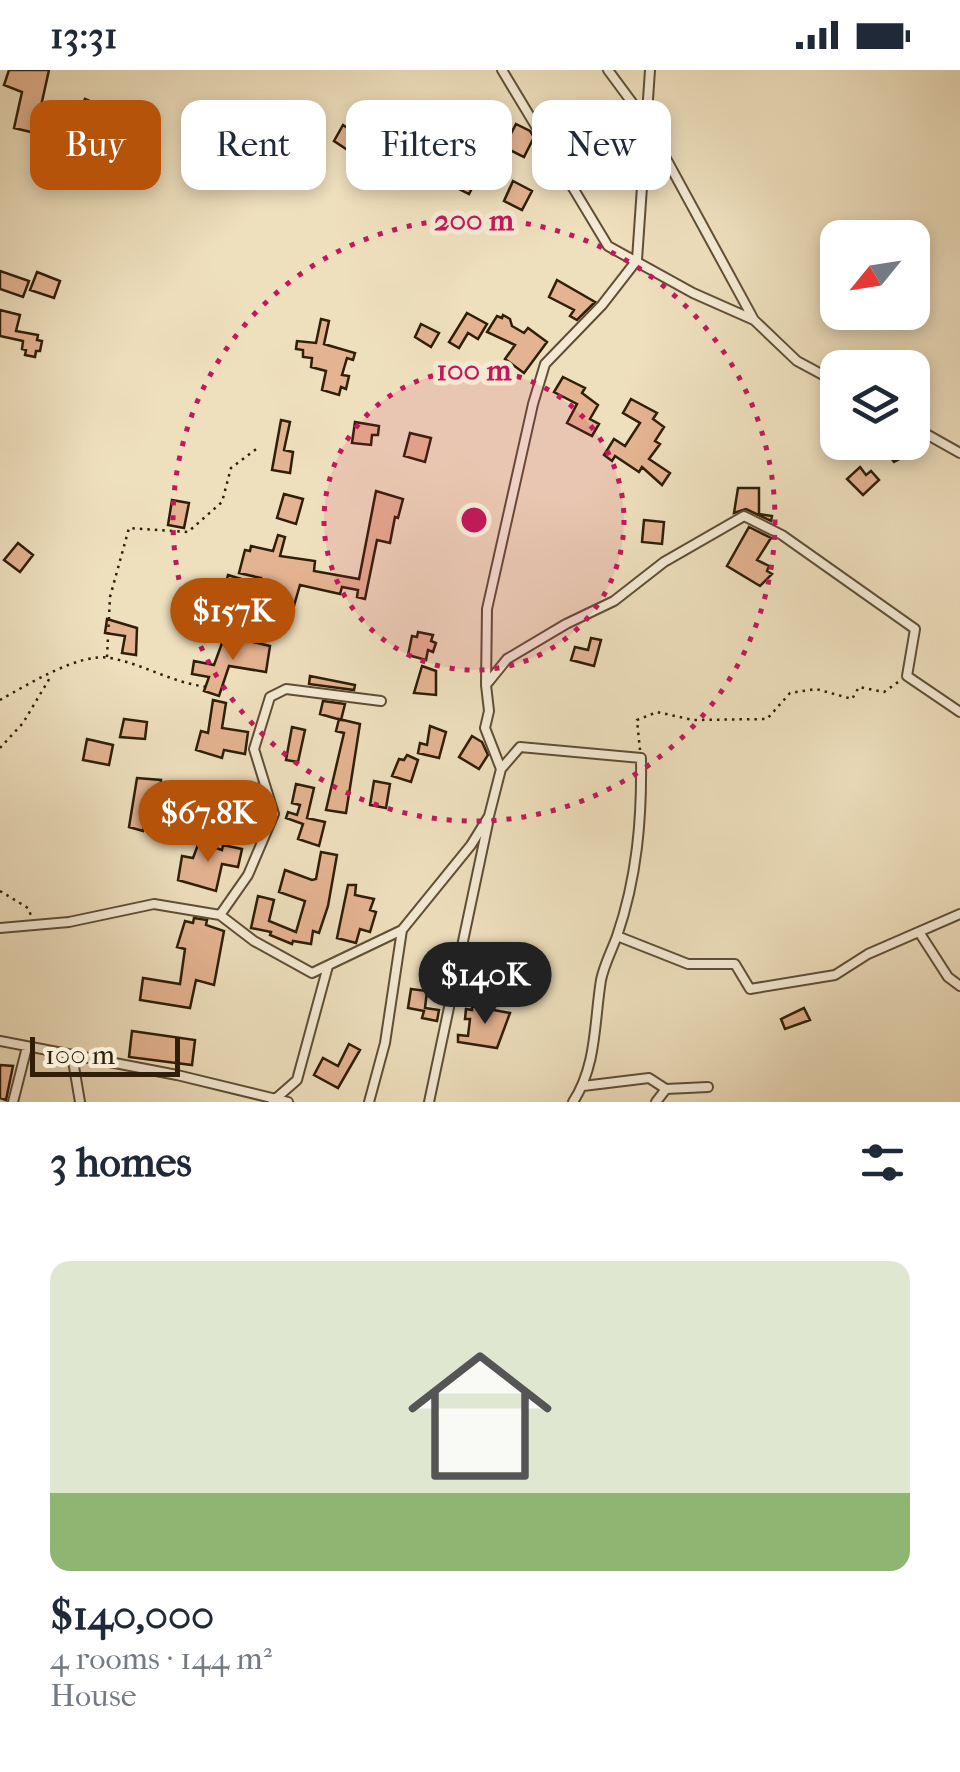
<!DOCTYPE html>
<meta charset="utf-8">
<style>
body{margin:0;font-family:"IM FELL French Canon",serif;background:#f6f6f7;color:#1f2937;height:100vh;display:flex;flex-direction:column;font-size:38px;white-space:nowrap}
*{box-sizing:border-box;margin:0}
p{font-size:32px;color:#747a83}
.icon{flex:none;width:55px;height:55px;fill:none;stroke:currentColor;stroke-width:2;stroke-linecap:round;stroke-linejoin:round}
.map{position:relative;height:1032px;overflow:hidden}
.panel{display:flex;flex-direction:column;background:#fff;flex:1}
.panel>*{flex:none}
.hud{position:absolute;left:30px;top:30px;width:900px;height:90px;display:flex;gap:20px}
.needle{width:65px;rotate:240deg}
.buttons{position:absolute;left:820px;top:150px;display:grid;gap:20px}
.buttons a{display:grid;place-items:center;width:110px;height:110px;border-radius:20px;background:#fff;box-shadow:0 5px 15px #0003;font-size:50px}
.scale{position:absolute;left:30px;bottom:25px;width:150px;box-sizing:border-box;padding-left:10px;border:5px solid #2f1e08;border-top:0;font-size:28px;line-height:35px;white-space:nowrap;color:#2f1e08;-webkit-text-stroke:8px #f4ead4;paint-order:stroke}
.price{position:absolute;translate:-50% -85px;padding:0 22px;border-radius:35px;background:#b45309;color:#fff;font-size:32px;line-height:65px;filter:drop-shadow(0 2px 5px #0008)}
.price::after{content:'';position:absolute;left:50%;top:60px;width:30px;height:22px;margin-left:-15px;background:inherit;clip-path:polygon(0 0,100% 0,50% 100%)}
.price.on{background:#222;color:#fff}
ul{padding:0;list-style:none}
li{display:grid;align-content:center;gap:20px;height:530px;padding:0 50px}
li span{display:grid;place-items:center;height:310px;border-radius:20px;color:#555}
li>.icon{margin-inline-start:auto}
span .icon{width:180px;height:180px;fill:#fffc;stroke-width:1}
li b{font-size:42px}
h2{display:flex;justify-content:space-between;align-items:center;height:120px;padding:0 50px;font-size:42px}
.chip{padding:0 35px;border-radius:20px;background:#fff;box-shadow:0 5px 15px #0003;font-size:35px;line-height:90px}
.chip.on{background:#b45309;color:#fff}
.status{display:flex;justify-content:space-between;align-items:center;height:70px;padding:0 50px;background:#fff;direction:ltr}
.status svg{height:28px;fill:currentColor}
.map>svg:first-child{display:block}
.building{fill:#e4b391;stroke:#2f1e08;stroke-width:2.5}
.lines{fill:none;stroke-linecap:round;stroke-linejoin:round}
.minor-casing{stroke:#5f4e35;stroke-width:12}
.path{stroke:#2f1e08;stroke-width:2.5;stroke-dasharray:2.5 5;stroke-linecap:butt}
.minor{stroke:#f4ead4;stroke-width:8}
.ring{fill:none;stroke:#c2185b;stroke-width:5;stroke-dasharray:5 10}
.centre{fill:#c2185b;stroke:#f4ead4;stroke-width:5}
.ring-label{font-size:30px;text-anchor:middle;font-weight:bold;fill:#c2185b;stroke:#f4ead4;stroke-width:10;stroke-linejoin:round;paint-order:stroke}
</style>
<div class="status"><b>13:31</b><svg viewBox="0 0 49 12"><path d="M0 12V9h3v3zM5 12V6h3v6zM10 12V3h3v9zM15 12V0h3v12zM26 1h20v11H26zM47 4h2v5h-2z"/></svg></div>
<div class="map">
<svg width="960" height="1032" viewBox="0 0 960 1032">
<rect width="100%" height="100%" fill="#eedfbd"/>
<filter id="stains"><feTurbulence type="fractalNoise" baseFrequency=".002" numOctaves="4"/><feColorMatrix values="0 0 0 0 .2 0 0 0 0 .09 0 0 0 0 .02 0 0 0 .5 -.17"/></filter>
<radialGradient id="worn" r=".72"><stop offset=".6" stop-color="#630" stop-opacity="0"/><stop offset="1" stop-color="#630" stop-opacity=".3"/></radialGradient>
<path class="building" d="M9 0H49L35 63 14 58 22 22 4 15Z
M85 29 101 36 103 33 134 50 124 70 77 46Z
M516 54 530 61 534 67 524 87 504 77Z
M343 55 384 83 375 98 334 71Z
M451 100 475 112 469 124 445 112Z
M513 111 532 121 522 140 504 131Z
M0 201 29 211 23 227 0 219Z
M37 202 60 211 54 228 30 220Z
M557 210 595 232 577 250 570 246 574 240 549 227Z
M0 240 20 245 16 261 38 265 37 270 42 271 40 281H36L35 287 25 285 26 280 22 279 23 271 0 266Z
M467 243 487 254 478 269 468 263 459 278 449 272Z
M503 245 510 249 512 256 524 263 528 258 547 272 524 303 505 289 515 275 487 262 497 246 502 248Z
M321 249 329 251 324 274 355 283 353 290 347 288 342 305 349 306 346 319 341 317 339 325 322 320 326 301 311 297 312 288 303 287V280L296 279 297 271 316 273Z
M421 254 439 263 431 277 415 267Z
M563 307 585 318 582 323 598 335 590 349 599 354 592 366 567 353 577 334 554 322Z
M631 329 657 343 653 349 664 357 655 371 660 374 649 389 670 403 662 415 642 397 639 402 615 386 612 391 604 385 614 369 625 376 640 353 623 343Z
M281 350 290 352 284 380 293 382 290 403 272 400Z
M355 352 379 356 378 365H372L371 375 352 373Z
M410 363 431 368 425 392 404 386Z
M865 372H918L907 381 909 384 894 392 882 376 872 383Z
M860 397 866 405 871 401 879 410 863 425 847 409Z
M738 418H759V444L772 446 771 451 746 439 734 443Z
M376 421 403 429 398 448 395 447 390 473 377 470 365 529 357 527 358 520 342 517 340 524 300 515 291 546 256 539 261 508 239 503 245 480 250 481 251 476 273 481 278 465 285 467 280 486 315 491 314 501 359 509Z
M284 424 303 429 296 454 277 448Z
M172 430 189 433 184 458 168 455Z
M644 450 664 452 662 474 642 472Z
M749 457 771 468 757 490 769 496 767 501 772 504 760 516 727 496Z
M18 473 33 485 20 502 4 490Z
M228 505 245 510 240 529 223 525Z
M107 549 137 558 136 585 122 583 125 566 105 563Z
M418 562 433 565 431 571 436 573 433 582 428 580 426 590 408 585 412 566 417 567Z
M237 568 270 576 266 602 229 596 219 626 204 621 209 607 192 604 194 591 214 595 222 573 235 578Z
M591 568 601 570 594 596 571 590 575 577 588 580Z
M422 596 436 601V625L414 623Z
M310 606 355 615 354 620 309 614Z
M213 630 226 633 222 658 248 662 245 684 224 680 222 688 196 680 201 661 208 663Z
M323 631 345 634 341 650 320 644Z
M124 649 147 652 145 669 120 667Z
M339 649 360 654 346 743 326 740 344 663 336 661Z
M430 656 446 662 439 688 418 683 420 673 427 675Z
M292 657 305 660 298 692 286 690Z
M472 666 482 672 488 685 479 699 459 687Z
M87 669 113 675 109 695 83 690Z
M407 685 418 690 411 712 392 706 399 689 404 690Z
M137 708 161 710 159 736 151 735 143 761 129 757Z
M374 711 390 714 386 738 370 735Z
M296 714 314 718 307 748 325 752 319 776 298 769 303 754 286 748 288 742 297 745 300 735 292 733Z
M199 772 222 780 223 775 242 779 238 797 222 794 216 821 178 810 182 786 193 788Z
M321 782 337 785 328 836 319 863 313 861 311 874 293 871 292 874 270 865 271 862 251 858 258 826 274 830 269 851 296 862 305 831 279 822 285 800 312 810 316 809Z
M348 815H356L355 825 374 829 370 840 376 842 370 862 360 859 356 873 337 868Z
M194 848 207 850 206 855 224 861 214 915 196 910 190 938 140 930 143 908 180 914 185 879 177 877 185 851 193 853Z
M411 919 427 921 425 938 439 940 437 951 422 948 424 941 408 938Z
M472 936 510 943 497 978 458 972V965L468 966 470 949H465L466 939 472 940Z
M804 938 810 950 785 959 781 949Z
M132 961 195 970 192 995 129 987Z
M349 974 360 980 338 1018 314 1005 323 988 338 996Z
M0 995 13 996 6 1030 0 1028Z"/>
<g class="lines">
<g class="minor-casing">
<path id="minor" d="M502 0 608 176 693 223 754 250 797 291 838 313
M608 0 645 50 754 250
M912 356 960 383
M486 613 487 539 533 334 545 294 602 235 637 190 650 0
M501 699 520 677 641 688C642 749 637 808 617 866L688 894H735L750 919 835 905 868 884 960 844
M220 845 248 805 274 744 254 679 270 627 286 619 381 631
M0 858 69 852 154 834 220 845 254 871 312 903 402 860
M919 862 948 907 960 916
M0 971 177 1005 288 1032
M72 985 80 1032
M583 1016 649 1008 666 1019 708 1017
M273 1031 297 1010 328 896
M13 1032 27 977
M369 1032 385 973 402 860 471 775 489 746 501 699 485 658 489 641 486 615 507 589 566 554 614 531 664 492 744 446 782 465 915 559 907 606 960 642
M429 1032 488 753
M573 1032C597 995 594 953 601 910 604 895 612 880 617 866
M656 1032 666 1019"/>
</g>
<path class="path" d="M107 587 110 527 129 458 188 462 222 432 231 398 259 377
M0 630C27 615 80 582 110 588 144 594 174 614 209 617
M0 678 23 653 51 606
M640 680 637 650 657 642 693 650 767 649 790 623 816 619 852 629 859 617 884 622 901 610
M0 821 28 838 32 848"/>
<use href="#minor" class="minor"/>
</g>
<circle cx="474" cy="450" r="150" fill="#c2185b" fill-opacity=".12"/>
<g class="ring">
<circle cx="474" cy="450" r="150"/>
<circle cx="474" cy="450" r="301"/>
</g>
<circle cx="474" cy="450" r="15" class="centre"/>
<g class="ring-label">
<text x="474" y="160">200 m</text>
<text x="474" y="310">100 m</text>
</g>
<rect width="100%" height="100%" filter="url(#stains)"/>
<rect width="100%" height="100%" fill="url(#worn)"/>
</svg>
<div class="buttons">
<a><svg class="needle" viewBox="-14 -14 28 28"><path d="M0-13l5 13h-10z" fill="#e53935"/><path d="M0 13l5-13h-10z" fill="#747a83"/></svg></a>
<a><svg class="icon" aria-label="layers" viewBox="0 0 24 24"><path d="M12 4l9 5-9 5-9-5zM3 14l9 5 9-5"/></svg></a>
</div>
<div class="scale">100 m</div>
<b class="price" style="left:233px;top:593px">$157K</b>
<b class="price" style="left:208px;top:795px">$67.8K</b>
<b class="price on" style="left:485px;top:957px">$140K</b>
<div class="hud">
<a class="chip on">Buy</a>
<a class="chip">Rent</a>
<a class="chip">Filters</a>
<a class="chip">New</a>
</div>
</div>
<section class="panel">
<h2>3 homes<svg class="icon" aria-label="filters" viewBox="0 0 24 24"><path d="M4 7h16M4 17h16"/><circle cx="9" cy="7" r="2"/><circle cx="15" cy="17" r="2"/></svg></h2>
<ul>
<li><span style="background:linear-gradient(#dfe7d0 75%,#8fb573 0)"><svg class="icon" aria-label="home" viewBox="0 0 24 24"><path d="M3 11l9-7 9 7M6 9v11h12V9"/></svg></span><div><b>$140,000</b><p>4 rooms · 144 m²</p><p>House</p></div></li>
</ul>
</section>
